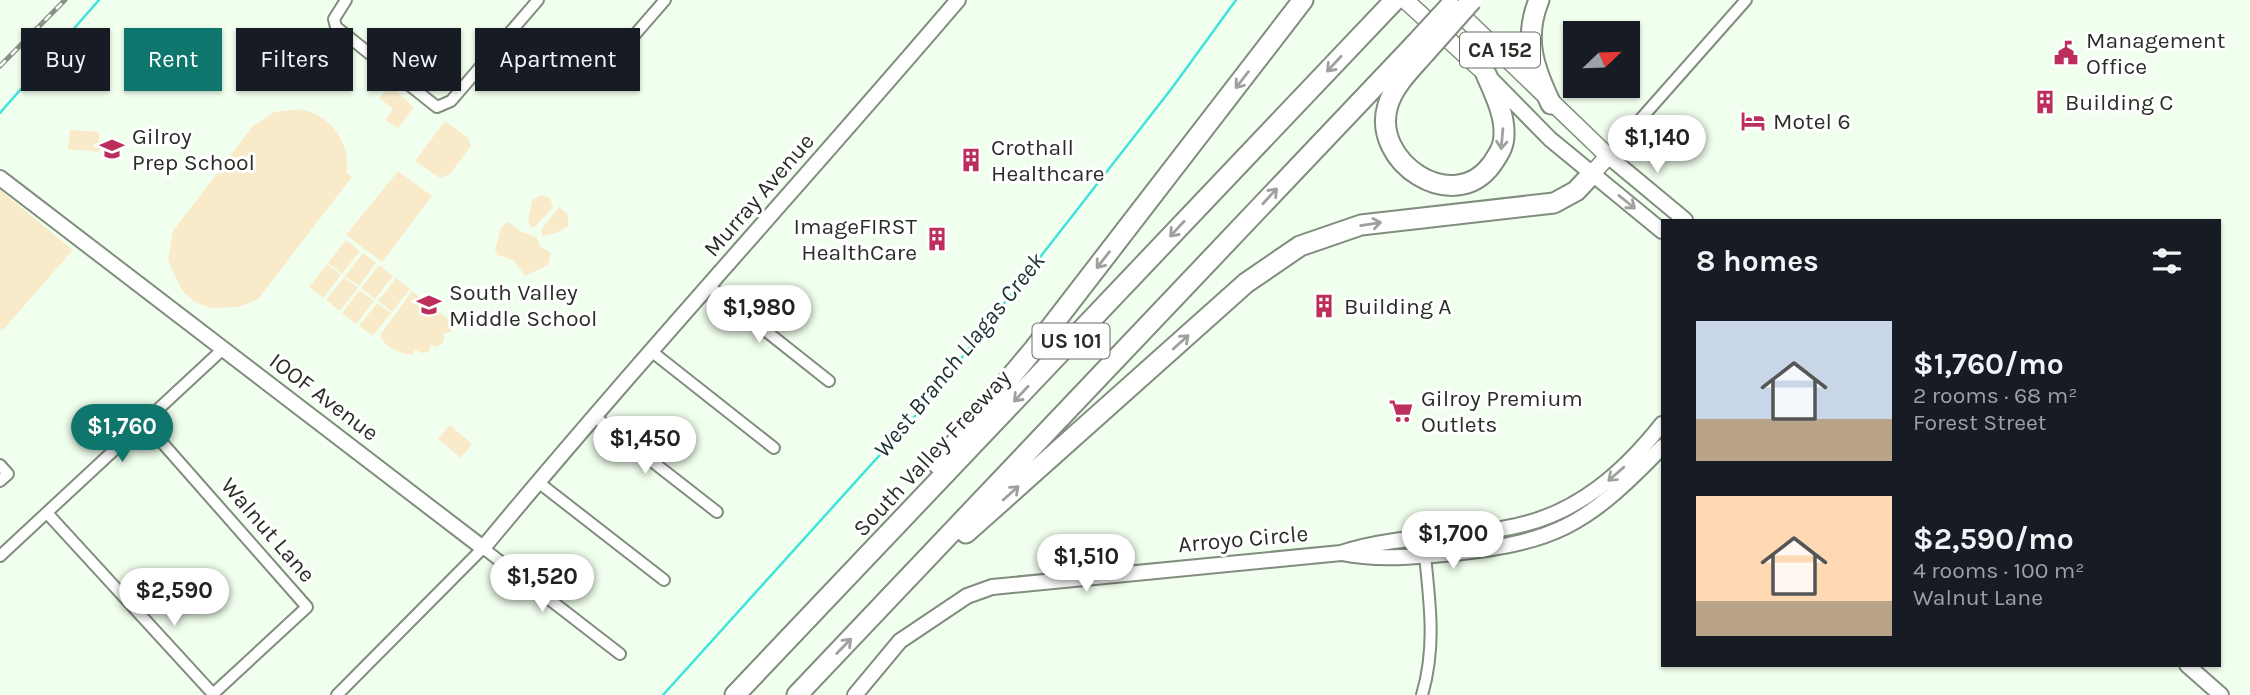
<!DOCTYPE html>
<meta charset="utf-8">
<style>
body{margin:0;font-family:Karla,sans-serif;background:#20242c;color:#f1f3f6;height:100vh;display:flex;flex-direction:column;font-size:26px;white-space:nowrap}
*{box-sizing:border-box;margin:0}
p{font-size:23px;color:#9ea1a6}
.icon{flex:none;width:38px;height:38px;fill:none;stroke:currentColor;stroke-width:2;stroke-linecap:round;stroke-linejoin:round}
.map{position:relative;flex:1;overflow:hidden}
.sheet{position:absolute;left:1661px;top:219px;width:560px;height:448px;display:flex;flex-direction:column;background:#171b24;border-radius:0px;box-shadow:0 2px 5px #0004}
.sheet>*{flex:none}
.guide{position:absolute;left:21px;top:28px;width:665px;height:63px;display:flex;gap:14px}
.needle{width:46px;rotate:67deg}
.fabs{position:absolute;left:1563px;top:21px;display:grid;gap:14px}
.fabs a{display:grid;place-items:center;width:77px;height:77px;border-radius:0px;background:#171b24;box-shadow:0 2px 5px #0004;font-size:35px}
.price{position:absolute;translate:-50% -60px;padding:0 16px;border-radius:24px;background:#fff;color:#222;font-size:23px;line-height:46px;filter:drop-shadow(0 2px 4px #0008)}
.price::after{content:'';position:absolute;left:50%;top:42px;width:21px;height:16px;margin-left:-10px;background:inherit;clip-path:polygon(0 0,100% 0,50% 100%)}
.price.current{background:#0f766e;color:#fff}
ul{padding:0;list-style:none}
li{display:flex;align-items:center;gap:21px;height:175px;padding:0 35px}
li span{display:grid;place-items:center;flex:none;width:196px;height:140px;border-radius:0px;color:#555}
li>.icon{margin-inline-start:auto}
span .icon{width:84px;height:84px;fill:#fffc;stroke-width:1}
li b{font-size:30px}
h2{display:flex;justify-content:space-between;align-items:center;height:84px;padding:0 35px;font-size:30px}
.tag{padding:0 24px;border-radius:0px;background:#171b24;box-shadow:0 2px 5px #0004;font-size:24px;line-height:63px}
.tag.current{background:#0f766e;color:#fff}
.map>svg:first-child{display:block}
.green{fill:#f9ebca}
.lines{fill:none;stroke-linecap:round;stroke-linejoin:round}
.stream{stroke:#41e3df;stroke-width:2.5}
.street-casing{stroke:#818d7e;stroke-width:14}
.secondary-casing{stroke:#818d7e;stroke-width:18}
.primary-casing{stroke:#818d7e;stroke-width:19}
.highway-casing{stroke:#818d7e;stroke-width:23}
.street{stroke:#fff;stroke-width:10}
.secondary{stroke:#fff;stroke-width:14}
.primary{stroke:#fff;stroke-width:16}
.highway{stroke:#fff;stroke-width:19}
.rail-casing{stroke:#899286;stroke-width:5}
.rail{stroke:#fff;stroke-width:2.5;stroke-dasharray:8;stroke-linecap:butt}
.highway-bridge-casing{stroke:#818d7e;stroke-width:23;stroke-linecap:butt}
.highway-bridge{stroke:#fff;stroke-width:19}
.oneway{stroke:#9fa19e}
.labels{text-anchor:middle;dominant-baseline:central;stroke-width:6;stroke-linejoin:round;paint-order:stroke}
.shield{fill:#fff;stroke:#696d68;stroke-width:2}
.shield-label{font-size:21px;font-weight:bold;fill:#292e27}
.poi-label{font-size:23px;fill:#292e27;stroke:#fff;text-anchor:start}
.street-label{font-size:23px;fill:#292e27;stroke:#fff}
.water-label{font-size:24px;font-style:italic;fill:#1a3332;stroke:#fff}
</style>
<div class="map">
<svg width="2250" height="695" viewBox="0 0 2250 695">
<rect width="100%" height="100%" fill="#f1ffee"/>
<path class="green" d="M390 86 414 107 398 128 385 120 393 109 379 98Z
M298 109C331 114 350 141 347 173L352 177 258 299 239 307 210 308 194 302 181 289 168 260 173 231 253 126 274 112Z
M445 121 468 138 471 146 450 174 440 178 415 161Z
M70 130 99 132 100 149 98 152 68 149Z
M398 171 432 196 382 262 346 235Z
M0 190 73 250 3 330 0 328Z
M541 195 550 198 553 207 536 226 531 227 528 221 532 200Z
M559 207 567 213 569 226 556 233 543 236 541 230Z
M509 222 520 231 536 237 541 247 551 253 548 265 525 276 513 260 497 255 495 250 501 227Z
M346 240 360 251 342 274 328 263Z
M363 253 376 263 359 286 345 276Z
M327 264 341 275 323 298 309 287Z
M379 265 393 276 375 299 361 288Z
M344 277 358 288 340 311 326 300Z
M396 278 410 289 392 312 378 301Z
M360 290 374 301 356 324 342 313Z
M412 291 451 321 448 325 452 331 444 334V341L438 347 431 345 429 352 422 353 415 350 412 355C399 353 384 347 380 335Z
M377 303 391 313 373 336 359 326Z
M450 425 472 444 461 458 438 439Z"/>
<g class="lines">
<path class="stream" d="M0 113 99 0
M663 695 924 406 1172 88 1236 0"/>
<g class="street-casing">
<path id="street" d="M346 0 334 19 336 27 437 107 451 101 538 0
M598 77 665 0
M1608 156 1746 0
M709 286 829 381
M651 351 774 448
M594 416 717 512
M0 465 8 474 0 481
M538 482 664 580
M47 513 213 694 307 607 144 422
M0 556 223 349
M337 695 483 548 620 654
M1422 695C1436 648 1430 604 1425 556"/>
</g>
<g class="secondary-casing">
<path id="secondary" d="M1492 80 1550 139 1662 231
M1608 156 1685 220
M0 178 483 548C637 362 801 184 958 0
M1342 553C1375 560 1410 557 1444 554 1555 543 1585 527 1662 447
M2187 665 2221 695
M855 695 900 641 967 596 992 587 1341 553C1397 534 1458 539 1516 526 1578 513 1624 472 1662 424"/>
</g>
<g class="primary-casing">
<path id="primary" d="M1405 0 1486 74
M1453 7 1608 156 1592 174"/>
</g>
<g class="highway-casing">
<path id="highway" d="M1539 0C1523 39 1534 68 1551 104
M1425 53C1411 69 1394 85 1388 105 1370 162 1454 217 1492 164 1498 155 1504 147 1504 135 1505 114 1494 93 1486 74
M938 464 1034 349 1303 0
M966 533 1246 283 1300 246 1361 225 1554 203 1576 191 1592 174
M735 695 1395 0
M797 695 1415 44"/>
</g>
<use href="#street" class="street"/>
<use href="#secondary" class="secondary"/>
<use href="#primary" class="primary"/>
<use href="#highway" class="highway"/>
<g class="rail-casing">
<path id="rail" d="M0 66 65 0"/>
</g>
<use href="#rail" class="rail"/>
<g class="highway-bridge-casing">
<path id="highway-bridge" d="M1415 44 1450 6
M1425 53 1472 0"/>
</g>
<use href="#highway-bridge" class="highway-bridge"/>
</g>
<defs><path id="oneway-shaft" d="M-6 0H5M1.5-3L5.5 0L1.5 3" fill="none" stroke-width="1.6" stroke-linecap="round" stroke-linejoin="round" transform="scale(1.75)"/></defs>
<g class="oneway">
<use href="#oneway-shaft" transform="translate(1334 64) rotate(133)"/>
<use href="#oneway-shaft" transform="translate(1242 80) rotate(128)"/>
<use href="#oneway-shaft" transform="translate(1502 139) rotate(95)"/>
<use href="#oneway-shaft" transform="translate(1270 196) rotate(-47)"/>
<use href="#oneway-shaft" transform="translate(1627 202) rotate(39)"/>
<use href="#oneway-shaft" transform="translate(1371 224) rotate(-9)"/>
<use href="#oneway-shaft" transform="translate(1177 229) rotate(133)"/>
<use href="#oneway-shaft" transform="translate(1103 260) rotate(128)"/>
<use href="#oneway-shaft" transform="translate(1181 342) rotate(-42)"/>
<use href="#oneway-shaft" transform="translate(1021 394) rotate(133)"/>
<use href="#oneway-shaft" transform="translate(1616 474) rotate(139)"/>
<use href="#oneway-shaft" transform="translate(1011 493) rotate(-42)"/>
<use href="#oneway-shaft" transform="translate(844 646) rotate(-46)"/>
</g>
<defs>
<g id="civic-bare" transform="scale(1.89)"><path d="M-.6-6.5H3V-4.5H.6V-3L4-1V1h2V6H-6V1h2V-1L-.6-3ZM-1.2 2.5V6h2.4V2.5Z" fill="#bc2e5c" stroke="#fff" stroke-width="2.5" paint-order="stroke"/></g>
<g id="building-bare" transform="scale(1.89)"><path d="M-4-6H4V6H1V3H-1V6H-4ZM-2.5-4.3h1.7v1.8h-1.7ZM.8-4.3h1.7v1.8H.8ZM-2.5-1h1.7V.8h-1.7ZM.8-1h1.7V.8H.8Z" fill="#bc2e5c" stroke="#fff" stroke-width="2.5" paint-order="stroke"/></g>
<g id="hotel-bare" transform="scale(1.89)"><path d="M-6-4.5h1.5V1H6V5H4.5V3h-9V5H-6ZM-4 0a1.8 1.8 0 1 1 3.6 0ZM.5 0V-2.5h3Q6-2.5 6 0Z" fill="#bc2e5c" stroke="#fff" stroke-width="2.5" paint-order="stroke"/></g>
<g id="school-bare" transform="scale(1.89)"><path d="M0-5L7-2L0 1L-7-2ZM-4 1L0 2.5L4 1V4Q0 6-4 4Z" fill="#bc2e5c" stroke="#fff" stroke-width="2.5" paint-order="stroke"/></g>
<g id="supermarket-bare" transform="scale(1.89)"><path d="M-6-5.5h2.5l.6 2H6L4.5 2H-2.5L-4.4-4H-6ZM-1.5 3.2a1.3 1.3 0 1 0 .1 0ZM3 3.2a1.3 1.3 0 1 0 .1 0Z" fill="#bc2e5c" stroke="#fff" stroke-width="2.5" paint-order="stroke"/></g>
</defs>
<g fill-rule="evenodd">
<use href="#civic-bare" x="2066" y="53"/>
<use href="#building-bare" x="2045" y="102"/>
<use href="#hotel-bare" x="1753" y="121"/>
<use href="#school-bare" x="112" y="149"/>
<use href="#building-bare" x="971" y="160"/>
<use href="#building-bare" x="937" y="239"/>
<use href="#school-bare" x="429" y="305"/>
<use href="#building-bare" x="1324" y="306"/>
<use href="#supermarket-bare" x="1401" y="411"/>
</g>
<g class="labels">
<g class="shield">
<rect x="1460" y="32.5" width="80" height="35" rx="5"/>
<rect x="1032.5" y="323.5" width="77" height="35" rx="5"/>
</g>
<g class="shield-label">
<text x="1500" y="50">CA 152</text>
<text x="1071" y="341">US 101</text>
</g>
<g class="poi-label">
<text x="2086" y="40">Management<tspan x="2086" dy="26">Office</tspan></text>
<text x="2065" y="102">Building C</text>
<text x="1773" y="121">Motel 6</text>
<text x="132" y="136">Gilroy<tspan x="132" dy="26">Prep School</tspan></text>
<text x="991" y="147">Crothall<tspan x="991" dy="26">Healthcare</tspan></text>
<text x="917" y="226" text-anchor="end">ImageFIRST<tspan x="917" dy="26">HealthCare</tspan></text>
<text x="449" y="292">South Valley<tspan x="449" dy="26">Middle School</tspan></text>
<text x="1344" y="306">Building A</text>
<text x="1421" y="398">Gilroy Premium<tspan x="1421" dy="26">Outlets</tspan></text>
</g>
<g class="street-label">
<text transform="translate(759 195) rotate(-49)">Murray Avenue</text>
<text transform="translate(324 397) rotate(37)">IOOF Avenue</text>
<text transform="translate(932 453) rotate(-47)">South Valley Freeway</text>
<text transform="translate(268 530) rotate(49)">Walnut Lane</text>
<text transform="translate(1243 539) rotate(-5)">Arroyo Circle</text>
</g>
<g class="water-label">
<text transform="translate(959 355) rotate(-51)">West Branch Llagas Creek</text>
</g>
</g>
</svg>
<div class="fabs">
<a><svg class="needle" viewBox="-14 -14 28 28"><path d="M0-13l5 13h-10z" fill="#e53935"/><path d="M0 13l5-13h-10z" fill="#9ea1a6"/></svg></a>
</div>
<b class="price" style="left:1657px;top:175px">$1,140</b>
<b class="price" style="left:759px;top:345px">$1,980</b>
<b class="price current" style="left:122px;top:464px">$1,760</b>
<b class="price" style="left:645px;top:476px">$1,450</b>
<b class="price" style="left:1453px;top:571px">$1,700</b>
<b class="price" style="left:1086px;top:594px">$1,510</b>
<b class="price" style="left:542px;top:614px">$1,520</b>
<b class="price" style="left:174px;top:628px">$2,590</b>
<div class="guide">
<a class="tag">Buy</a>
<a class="tag current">Rent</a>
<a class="tag">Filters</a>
<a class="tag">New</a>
<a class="tag">Apartment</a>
</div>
<section class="sheet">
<h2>8 homes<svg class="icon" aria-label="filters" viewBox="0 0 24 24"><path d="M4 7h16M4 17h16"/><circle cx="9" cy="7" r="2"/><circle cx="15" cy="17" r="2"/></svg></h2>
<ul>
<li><span style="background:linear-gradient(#c9d6e8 70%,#b9a48a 0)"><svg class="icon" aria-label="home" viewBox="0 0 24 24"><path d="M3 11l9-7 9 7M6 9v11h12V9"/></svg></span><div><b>$1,760/mo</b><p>2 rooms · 68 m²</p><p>Forest Street</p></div></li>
<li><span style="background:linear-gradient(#ffd9b3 75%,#b9a48a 0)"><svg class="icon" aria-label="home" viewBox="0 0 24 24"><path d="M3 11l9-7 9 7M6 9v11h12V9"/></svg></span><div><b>$2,590/mo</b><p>4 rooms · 100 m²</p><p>Walnut Lane</p></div></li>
</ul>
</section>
</div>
